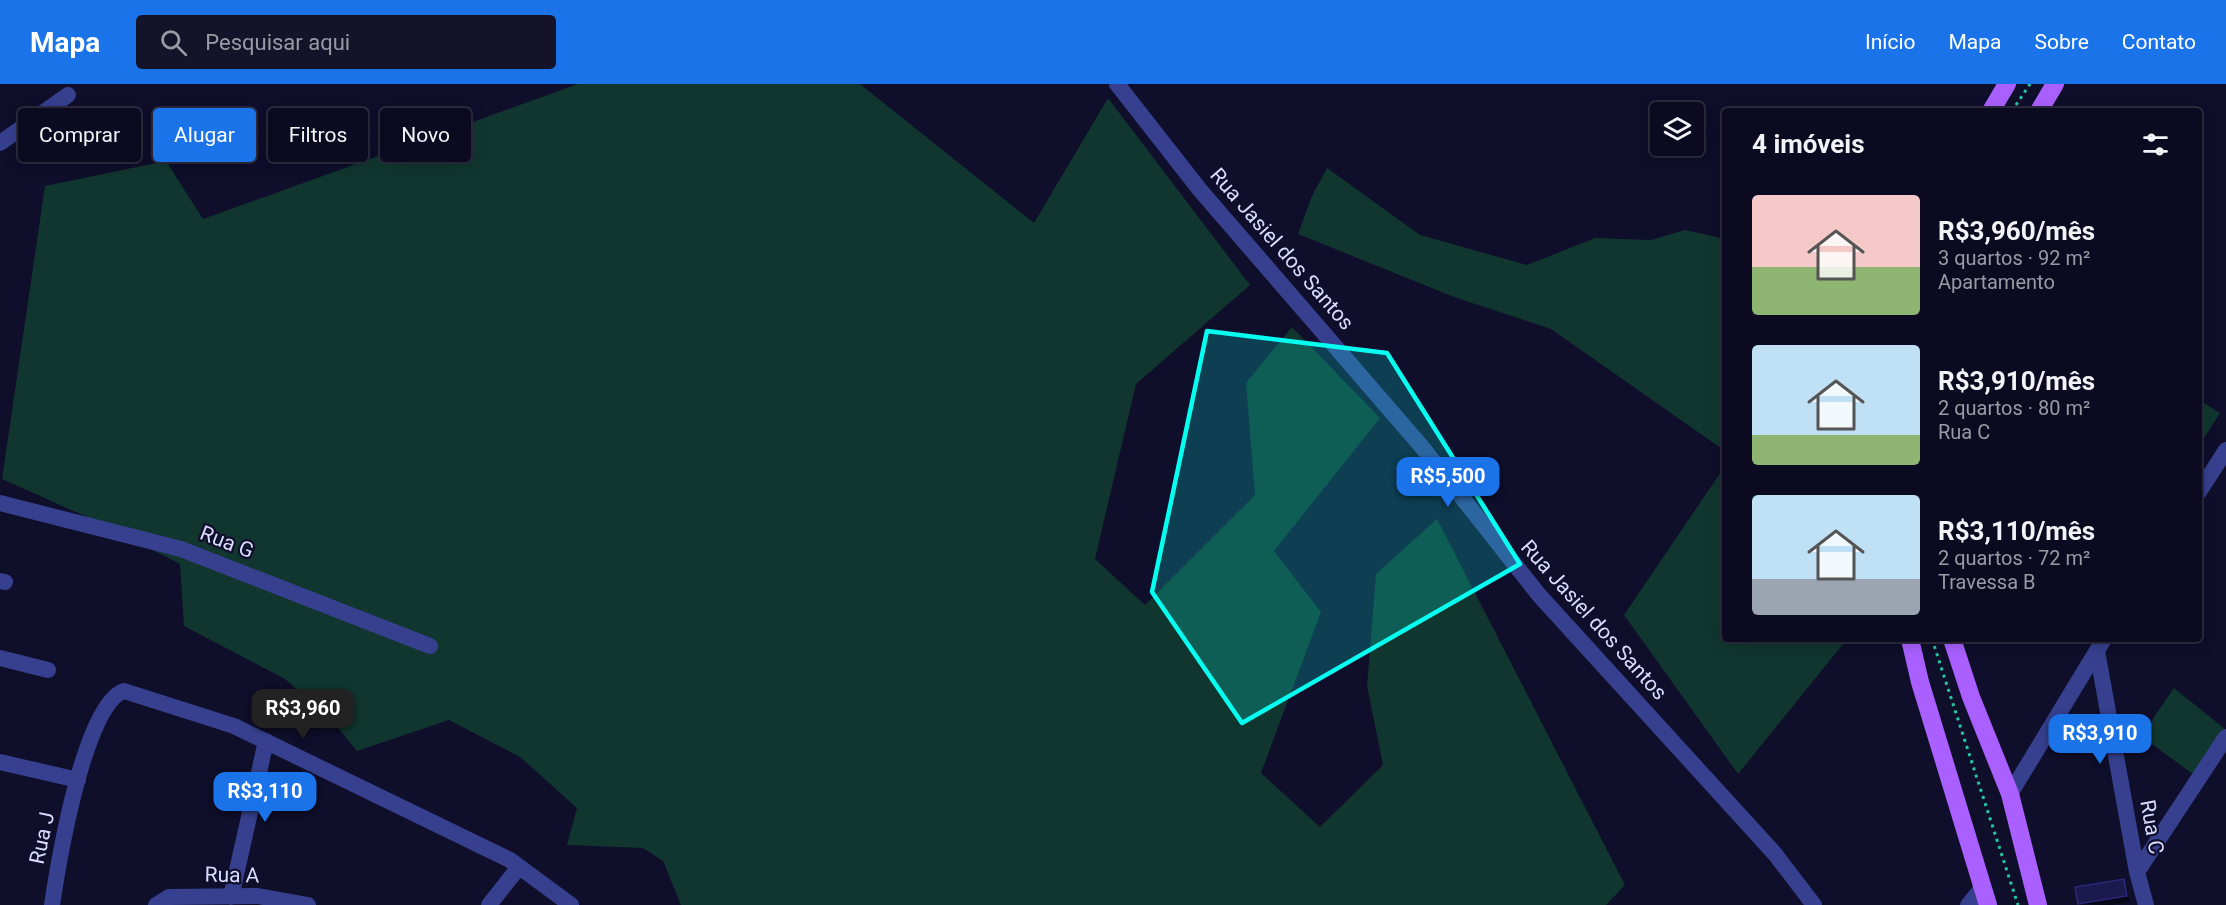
<!DOCTYPE html>
<html lang="pt">
<meta charset="utf-8">
<style>
body{margin:0;font-family:Roboto,sans-serif;background:#141329;color:#f1f3f6;height:100vh;display:flex;flex-direction:column;font-size:22px;white-space:nowrap}
*{box-sizing:border-box;margin:0}
p{font-size:20px;color:#9a9aa5}
.icon{flex:none;width:33px;height:33px;fill:none;stroke:currentColor;stroke-width:2;stroke-linecap:round;stroke-linejoin:round}
.map{position:relative;flex:1;overflow:hidden}
.sheet{position:absolute;left:1722px;top:24px;width:480px;height:534px;display:flex;flex-direction:column;background:#0b0a20;border-radius:6px;box-shadow:0 3px 15px #0003,0 0 0 2px #2b2b3e}
.sheet>*{flex:none}
.guide{position:absolute;left:18px;top:24px;width:570px;height:54px;display:flex;gap:12px}
.fabs{position:absolute;left:1650px;top:18px;display:grid;gap:12px}
.fabs a{display:grid;place-items:center;width:54px;height:54px;border-radius:6px;background:#0b0a20;box-shadow:0 3px 15px #0003,0 0 0 2px #2b2b3e;font-size:30px}
.price{position:absolute;translate:-50% -51px;padding:0 14px;border-radius:12px;background:#1a73e8;color:#fff;font-size:20px;line-height:39px;filter:drop-shadow(0 2px 3px #0008)}
.price::after{content:'';position:absolute;left:50%;top:36px;width:18px;height:14px;margin-left:-9px;background:inherit;clip-path:polygon(0 0,100% 0,50% 100%)}
.price.selected{background:#222;color:#fff}
ul{padding:0;list-style:none}
li{display:flex;align-items:center;gap:18px;height:150px;padding:0 30px}
li span{display:grid;place-items:center;flex:none;width:168px;height:120px;border-radius:6px;color:#555}
li>.icon{margin-inline-start:auto}
span .icon{width:72px;height:72px;fill:#fffc;stroke-width:1}
li b{font-size:26px}
h2{display:flex;justify-content:space-between;align-items:center;height:72px;padding:0 30px;font-size:26px}
.tag{padding:0 21px;border-radius:6px;background:#0b0a20;box-shadow:0 3px 15px #0003,0 0 0 2px #2b2b3e;font-size:21px;line-height:54px}
.tag.selected{background:#1a73e8;color:#fff}
header{display:flex;align-items:center;gap:36px;box-sizing:border-box;height:84px;padding:0 30px;background:#1a73e8;color:#fff}
header strong{font-size:28px}
nav{display:flex;gap:33px;margin-inline-start:auto;font-size:21px}
.search{width:420px;height:54px;background:#141329;display:flex;align-items:center;gap:15px;box-sizing:border-box;padding:0 21px;border-radius:6px;color:#9a9aa5;font-size:22px}
.map>svg:first-child{display:block}
.green{fill:#11362f}
.shadow{fill:#0007}
.building{fill:#1b194e;stroke:#2c297c;stroke-width:1.5}
.lines{fill:none;stroke-linecap:round;stroke-linejoin:round}
.path{stroke:#25c7a3;stroke-width:3;stroke-dasharray:3 4.5;stroke-linecap:butt}
.minor{stroke:#36408e;stroke-width:16}
.major{stroke:#aa60ff;stroke-width:18}
.marked{fill:#05fff0;fill-opacity:0.2;stroke:#05fff0;stroke-width:4.5;stroke-linejoin:round}
.labels{text-anchor:middle;dominant-baseline:central;stroke-width:4.5;stroke-linejoin:round;paint-order:stroke}
.street-label{font-size:21px;fill:#d9dbff;stroke:#0f0e2b}
</style>
<header>
<strong>Mapa</strong>
<div class="search"><svg class="icon" aria-label="search" viewBox="0 0 24 24"><circle cx="10" cy="10" r="6"/><path d="M15 15l6 6"/></svg>Pesquisar aqui</div>
<nav><a>Início</a><a>Mapa</a><a>Sobre</a><a>Contato</a></nav>
</header>
<div class="map">
<svg width="2226" height="821" viewBox="0 0 2226 821">
<rect width="100%" height="100%" fill="#0f0e2b"/>
<path class="green" d="M578 0H860L1034 139 1108 14 1250 201 1136 300 1095 475 1145 521 1255 411 1246 299 1292 243 1380 334 1274 467 1321 528 1261 689 1320 743 1383 681 1367 602 1376 490 1437 435 1625 801 1606 821H681L663 777 643 764 567 761 577 724 520 673 449 636 357 667 334 639 285 595 184 542 180 480 96 437 2 395 45 102 166 77 203 135Z
M1327 84 1420 151 1527 181 1595 154 1651 156 1685 146 1725 155V367L1551 245 1454 213 1298 150 1312 112Z
M2199 316 2220 329 2199 362Z
M1725 382V555H1847L1738 690 1624 531Z
M2174 604 2225 645 2194 691 2141 652Z"/>
<path class="shadow" d="M2124 797 2127 802 2129 818 2109 821 2079 820 2077 805Z"/>
<path class="building" d="M2124 795 2127 812 2078 820 2075 803Z"/>
<g class="lines">
<path class="path" d="M2016 21 2030 0
M1932 555 2018 821"/>
<path class="minor" d="M1117 0 1200 106 1422 363 1539 511 1775 770 1814 821
M0 59 68 11
M2199 408 2226 366
M0 419 181 465 430 562
M0 497 5 498
M2097 567 2137 788 2146 821
M0 574 48 586
M0 678 78 696
M2010 710 2104 555
M2137 788 2226 653
M231 813 266 657
M52 821C58 781 84 620 124 607L234 642 510 776 571 821
M156 821 169 813 258 812 308 821
M489 821 519 783
M1968 821 1982 804"/>
<path class="major" d="M1991 27 2007 0
M2039 27 2055 0
M1910 555 1920 598 1988 821
M1952 555 1971 613 2010 710 2038 821"/>
</g>
<path class="marked" d="M1207 247 1387 269 1520 480 1242 639 1152 508Z"/>
<g class="labels">
<g class="street-label">
<text transform="translate(1282 165) rotate(49)">Rua Jasiel dos Santos</text>
<text transform="translate(227 458) rotate(21)">Rua G</text>
<text transform="translate(1594 536) rotate(48)">Rua Jasiel dos Santos</text>
<text transform="translate(2152 743) rotate(80)">Rua C</text>
<text transform="translate(42 754) rotate(-78)">Rua J</text>
<text transform="translate(232 791) rotate(1)">Rua A</text>
</g>
</g>
</svg>
<div class="fabs">
<a><svg class="icon" aria-label="layers" viewBox="0 0 24 24"><path d="M12 4l9 5-9 5-9-5zM3 14l9 5 9-5"/></svg></a>
</div>
<b class="price" style="left:1448px;top:424px">R$5,500</b>
<b class="price selected" style="left:303px;top:656px">R$3,960</b>
<b class="price" style="left:2100px;top:681px">R$3,910</b>
<b class="price" style="left:265px;top:739px">R$3,110</b>
<div class="guide">
<a class="tag">Comprar</a>
<a class="tag selected">Alugar</a>
<a class="tag">Filtros</a>
<a class="tag">Novo</a>
</div>
<section class="sheet">
<h2>4 imóveis<svg class="icon" aria-label="filters" viewBox="0 0 24 24"><path d="M4 7h16M4 17h16"/><circle cx="9" cy="7" r="2"/><circle cx="15" cy="17" r="2"/></svg></h2>
<ul>
<li><span style="background:linear-gradient(#f6c9c9 60%,#8fb573 0)"><svg class="icon" aria-label="home" viewBox="0 0 24 24"><path d="M3 11l9-7 9 7M6 9v11h12V9"/></svg></span><div><b>R$3,960/mês</b><p>3 quartos · 92 m²</p><p>Apartamento</p></div></li>
<li><span style="background:linear-gradient(#bfe0f5 75%,#8fb573 0)"><svg class="icon" aria-label="home" viewBox="0 0 24 24"><path d="M3 11l9-7 9 7M6 9v11h12V9"/></svg></span><div><b>R$3,910/mês</b><p>2 quartos · 80 m²</p><p>Rua C</p></div></li>
<li><span style="background:linear-gradient(#bfe0f5 70%,#9aa5b1 0)"><svg class="icon" aria-label="home" viewBox="0 0 24 24"><path d="M3 11l9-7 9 7M6 9v11h12V9"/></svg></span><div><b>R$3,110/mês</b><p>2 quartos · 72 m²</p><p>Travessa B</p></div></li>
</ul>
</section>
</div>
